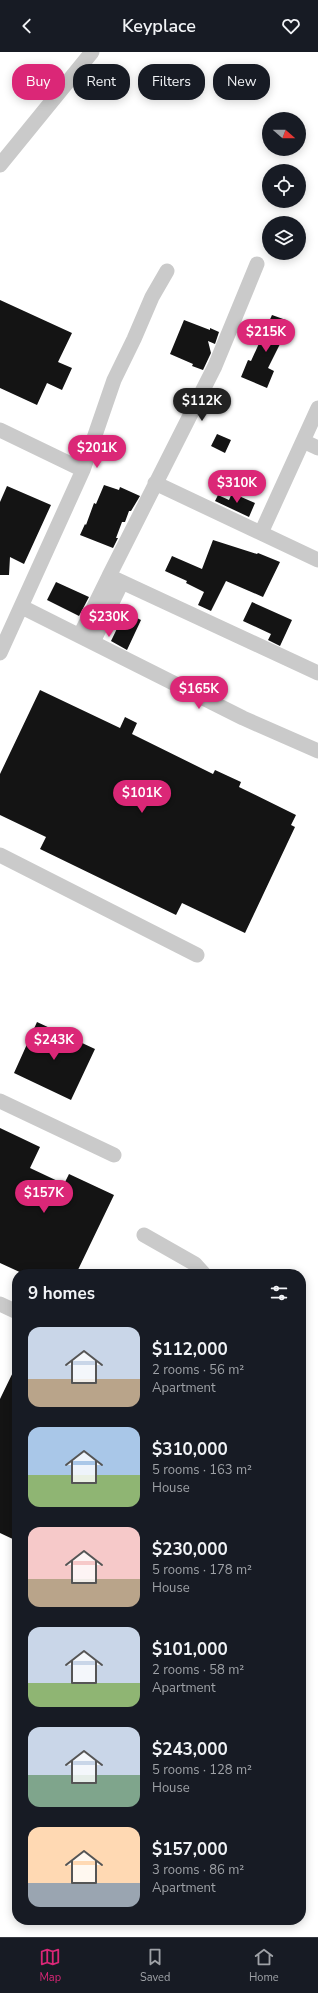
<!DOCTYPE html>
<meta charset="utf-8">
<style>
body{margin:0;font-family:"Nunito Sans",sans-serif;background:#242831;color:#f1f3f6;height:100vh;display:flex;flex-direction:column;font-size:15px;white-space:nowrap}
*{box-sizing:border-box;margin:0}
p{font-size:13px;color:#9ea1a6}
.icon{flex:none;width:22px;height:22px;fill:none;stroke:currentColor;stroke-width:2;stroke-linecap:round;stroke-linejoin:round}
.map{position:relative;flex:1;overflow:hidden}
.details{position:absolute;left:12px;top:1217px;width:294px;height:656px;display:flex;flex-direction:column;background:#171b24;border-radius:16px;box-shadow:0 2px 10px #0003}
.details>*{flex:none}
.guide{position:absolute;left:12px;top:12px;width:294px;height:36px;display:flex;gap:8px}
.needle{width:26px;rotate:110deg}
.tools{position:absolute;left:262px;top:60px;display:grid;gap:8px}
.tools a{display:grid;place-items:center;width:44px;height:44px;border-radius:50%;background:#171b24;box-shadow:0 2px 10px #0003;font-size:20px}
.price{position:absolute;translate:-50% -34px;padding:0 9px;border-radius:14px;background:#db2777;color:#fff;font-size:13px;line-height:26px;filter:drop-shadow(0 1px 2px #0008)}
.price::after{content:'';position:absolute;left:50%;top:24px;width:12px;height:9px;margin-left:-6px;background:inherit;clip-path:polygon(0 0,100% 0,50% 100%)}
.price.selected{background:#222;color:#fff}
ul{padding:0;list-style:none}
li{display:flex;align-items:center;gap:12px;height:100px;padding:0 16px}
li span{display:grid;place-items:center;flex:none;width:112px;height:80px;border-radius:12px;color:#555}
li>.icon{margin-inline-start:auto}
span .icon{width:48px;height:48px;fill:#fffc;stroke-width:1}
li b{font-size:17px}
h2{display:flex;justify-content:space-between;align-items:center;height:48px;padding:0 16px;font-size:17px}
.pill{padding:0 14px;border-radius:16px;background:#171b24;box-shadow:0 2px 10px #0003;font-size:14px;line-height:36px}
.pill.selected{background:#db2777;color:#fff}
header{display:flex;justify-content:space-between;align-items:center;height:52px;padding:0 16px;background:#171b24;font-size:18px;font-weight:600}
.dock{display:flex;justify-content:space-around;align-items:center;height:56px;border-top:1px solid #363941;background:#171b24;font-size:11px;color:#9ea1a6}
.dock a{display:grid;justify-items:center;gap:2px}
.dock .selected{color:#db2777}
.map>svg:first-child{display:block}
.building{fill:#141414}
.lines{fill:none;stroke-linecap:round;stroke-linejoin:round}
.minor{stroke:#cacaca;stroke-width:15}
</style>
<header><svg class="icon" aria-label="back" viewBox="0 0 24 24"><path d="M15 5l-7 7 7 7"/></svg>Keyplace<svg class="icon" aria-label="heart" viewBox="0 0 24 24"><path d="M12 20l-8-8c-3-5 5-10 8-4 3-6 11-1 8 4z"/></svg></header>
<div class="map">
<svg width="318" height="1885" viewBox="0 0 318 1885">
<rect width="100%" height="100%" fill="#fff"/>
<path class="building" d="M0 248 72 281 58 310 72 316 62 338 47 331 37 353 0 336Z
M272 263 286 268 283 274 288 276 268 316 274 319 267 336 241 325 248 308 251 309Z
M184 268 210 278V276L219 280 215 292 208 289 211 301 203 318 192 314 193 312 170 302Z
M217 382 231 388 225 401 211 394Z
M104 433 119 438 120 435 140 444 131 459H129L125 470H122L116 486H118L113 496 80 483 85 472 86 473 94 451 96 452Z
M7 434 51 453 24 512 10 505 9 523H0V450Z
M232 441 255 451 249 465 215 449 218 443 229 448Z
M213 488 257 502 258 501 280 510 263 545 226 529 211 559 198 553 204 540 186 531 187 529 165 519 172 504 202 517Z
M56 530 89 545 79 564 47 548Z
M252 550 292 568 280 594 268 588 271 582 243 569Z
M125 560 141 568 127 598 111 589Z
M40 638 120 676 125 665 137 671 132 682 213 722 215 718 241 730 239 735 296 763 291 773 295 775 245 881 182 851 176 863 40 797 46 785 0 763V722Z
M37 970 95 997 71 1048 14 1021Z
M0 1076 40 1095 30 1116 64 1132 69 1122 114 1143 76 1222H24L0 1211Z
M17 1312V1489L0 1481V1347Z"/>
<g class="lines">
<path class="minor" d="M0 113 92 0
M257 212 215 314 109 524 318 621
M0 378 83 418
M303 389 318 396
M155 431 318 508
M261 481 318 356
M22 555 243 666 318 699
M80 583 109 524
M93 590 122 530
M0 601 83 418 114 328 134 287 152 245 167 219
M0 803 197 903
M0 1049 114 1103
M144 1183 195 1212 204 1222
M0 1252 17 1260"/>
</g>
</svg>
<div class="tools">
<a><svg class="needle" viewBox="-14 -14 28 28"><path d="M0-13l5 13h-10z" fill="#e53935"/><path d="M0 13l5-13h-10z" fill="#9ea1a6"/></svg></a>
<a><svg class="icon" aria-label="locate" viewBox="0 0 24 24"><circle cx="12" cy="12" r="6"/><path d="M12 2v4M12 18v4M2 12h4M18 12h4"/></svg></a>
<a><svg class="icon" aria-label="layers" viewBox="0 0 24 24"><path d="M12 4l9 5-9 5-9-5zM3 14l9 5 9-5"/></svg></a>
</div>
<b class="price" style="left:266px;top:301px">$215K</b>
<b class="price selected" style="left:202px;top:370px">$112K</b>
<b class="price" style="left:97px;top:417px">$201K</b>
<b class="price" style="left:237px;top:452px">$310K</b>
<b class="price" style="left:109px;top:586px">$230K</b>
<b class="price" style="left:199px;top:658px">$165K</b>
<b class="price" style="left:142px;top:762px">$101K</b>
<b class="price" style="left:54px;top:1009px">$243K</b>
<b class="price" style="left:44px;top:1162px">$157K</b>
<div class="guide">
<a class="pill selected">Buy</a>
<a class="pill">Rent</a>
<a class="pill">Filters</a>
<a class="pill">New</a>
</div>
<section class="details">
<h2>9 homes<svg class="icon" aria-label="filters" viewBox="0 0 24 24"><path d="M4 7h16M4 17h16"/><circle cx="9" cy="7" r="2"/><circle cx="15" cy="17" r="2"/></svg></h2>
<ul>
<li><span style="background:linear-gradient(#c9d6e8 65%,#b9a48a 0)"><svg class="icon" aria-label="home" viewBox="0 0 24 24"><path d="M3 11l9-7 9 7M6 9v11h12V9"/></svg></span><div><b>$112,000</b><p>2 rooms · 56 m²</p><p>Apartment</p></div></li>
<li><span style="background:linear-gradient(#a9c7e8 60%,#8fb573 0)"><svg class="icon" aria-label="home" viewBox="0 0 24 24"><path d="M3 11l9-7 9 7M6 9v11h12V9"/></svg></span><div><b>$310,000</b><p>5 rooms · 163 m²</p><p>House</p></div></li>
<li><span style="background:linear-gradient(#f6c9c9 65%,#b9a48a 0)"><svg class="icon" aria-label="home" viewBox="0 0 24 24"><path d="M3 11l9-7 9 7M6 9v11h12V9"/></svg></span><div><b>$230,000</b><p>5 rooms · 178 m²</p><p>House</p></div></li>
<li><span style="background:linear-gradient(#c9d6e8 70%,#8fb573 0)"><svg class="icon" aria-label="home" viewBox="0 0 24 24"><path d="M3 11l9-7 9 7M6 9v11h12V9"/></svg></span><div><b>$101,000</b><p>2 rooms · 58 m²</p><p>Apartment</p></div></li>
<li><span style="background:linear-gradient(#c9d6e8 60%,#7fa58c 0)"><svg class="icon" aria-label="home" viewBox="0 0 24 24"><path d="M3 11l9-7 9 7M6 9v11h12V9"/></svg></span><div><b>$243,000</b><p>5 rooms · 128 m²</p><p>House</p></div></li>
<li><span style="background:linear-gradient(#ffd9b3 70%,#9aa5b1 0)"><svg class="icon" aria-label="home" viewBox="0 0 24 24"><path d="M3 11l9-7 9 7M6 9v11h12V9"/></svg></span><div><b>$157,000</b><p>3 rooms · 86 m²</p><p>Apartment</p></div></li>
</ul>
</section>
</div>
<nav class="dock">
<a class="selected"><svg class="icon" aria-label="map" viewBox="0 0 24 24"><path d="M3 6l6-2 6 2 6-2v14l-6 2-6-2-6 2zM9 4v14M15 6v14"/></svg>Map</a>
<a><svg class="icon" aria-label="saved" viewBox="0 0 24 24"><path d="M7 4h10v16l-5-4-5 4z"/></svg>Saved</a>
<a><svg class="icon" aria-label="home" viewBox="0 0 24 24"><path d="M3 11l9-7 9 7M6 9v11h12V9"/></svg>Home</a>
</nav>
